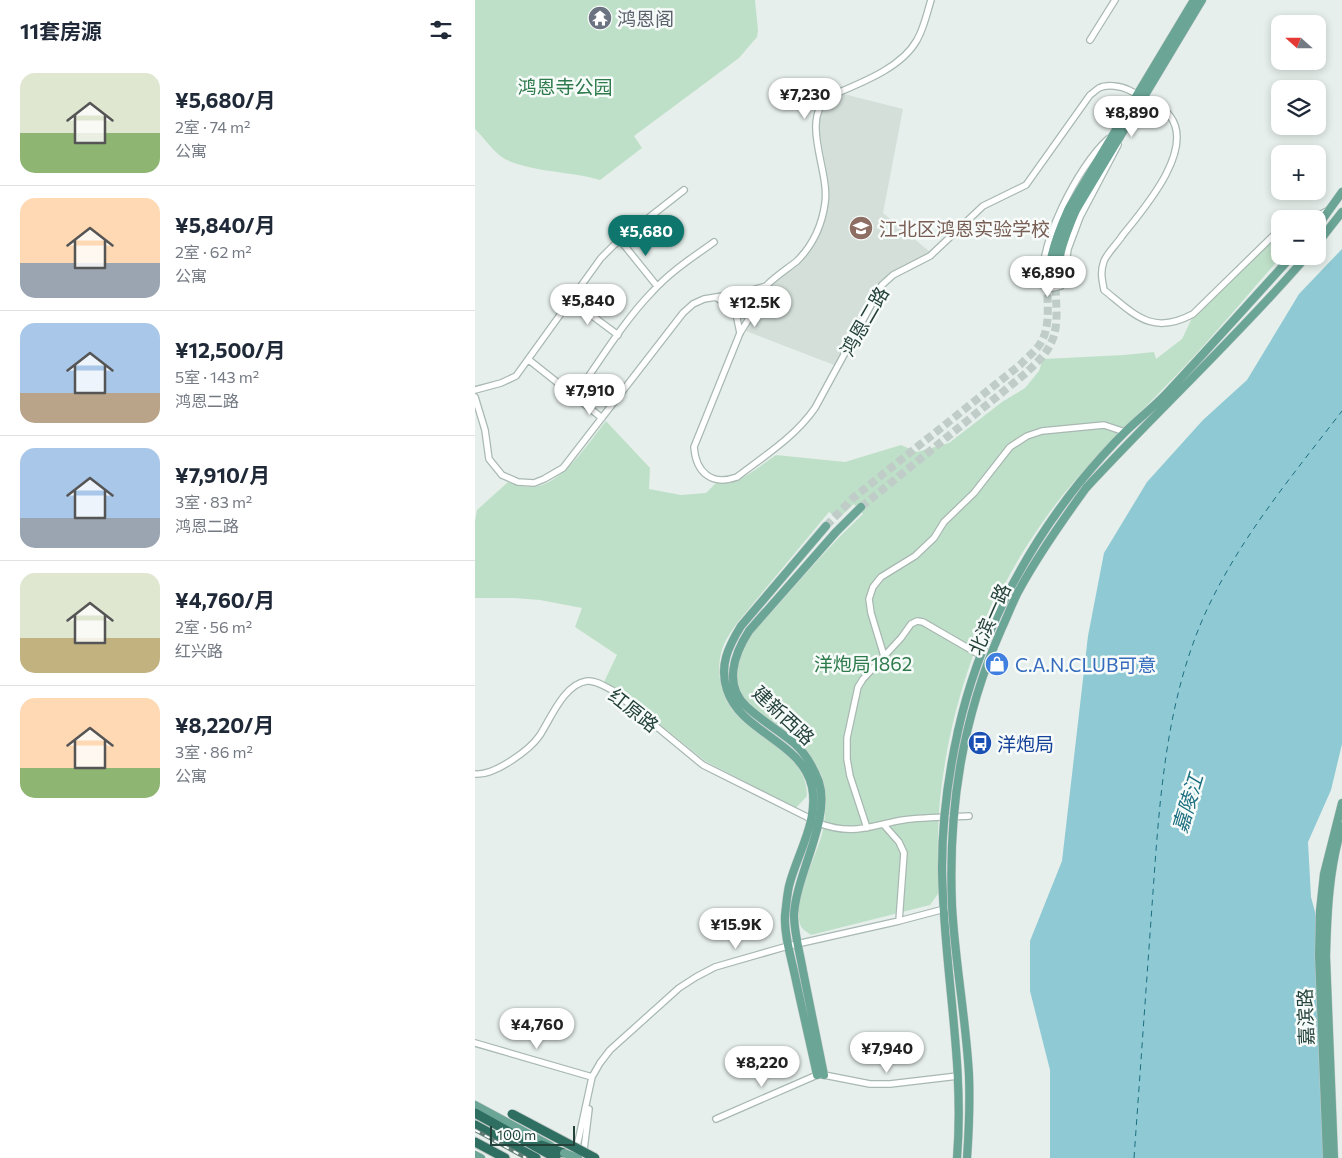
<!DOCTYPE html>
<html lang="zh">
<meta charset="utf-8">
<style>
body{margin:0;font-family:Commissioner,"Noto Sans SC",sans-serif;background:#f2f2f3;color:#1f2937;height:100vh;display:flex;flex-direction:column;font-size:19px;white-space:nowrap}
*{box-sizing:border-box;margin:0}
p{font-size:16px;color:#747a83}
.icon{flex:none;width:28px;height:28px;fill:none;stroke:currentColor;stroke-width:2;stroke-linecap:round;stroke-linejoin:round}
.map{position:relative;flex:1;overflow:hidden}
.details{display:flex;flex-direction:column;background:#fff;width:475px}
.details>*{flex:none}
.needle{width:32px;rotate:291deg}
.buttons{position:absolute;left:796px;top:15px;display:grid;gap:10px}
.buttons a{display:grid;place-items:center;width:55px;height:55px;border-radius:10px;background:#fff;box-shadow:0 2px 8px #0003;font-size:25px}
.scale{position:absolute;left:15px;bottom:12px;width:85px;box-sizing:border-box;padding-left:5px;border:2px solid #24423a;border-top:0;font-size:14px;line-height:18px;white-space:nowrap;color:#24423a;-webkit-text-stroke:4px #f7fbf9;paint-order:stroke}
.price{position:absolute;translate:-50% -42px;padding:0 11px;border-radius:18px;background:#fff;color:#222;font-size:16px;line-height:32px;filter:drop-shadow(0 1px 2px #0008)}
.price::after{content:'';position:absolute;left:50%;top:30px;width:15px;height:11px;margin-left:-8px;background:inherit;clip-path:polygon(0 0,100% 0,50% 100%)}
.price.current{background:#0f766e;color:#fff}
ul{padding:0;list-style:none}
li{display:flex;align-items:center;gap:15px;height:125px;padding:0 20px}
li+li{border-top:1px solid #e0e1e3}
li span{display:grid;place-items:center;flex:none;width:140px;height:100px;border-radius:15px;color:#555}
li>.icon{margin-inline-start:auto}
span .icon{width:60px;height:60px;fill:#fffc;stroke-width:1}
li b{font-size:21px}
h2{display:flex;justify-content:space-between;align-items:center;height:60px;padding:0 20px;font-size:21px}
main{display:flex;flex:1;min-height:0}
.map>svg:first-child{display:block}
.built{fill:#d4dfda}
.green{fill:#bfe0c8}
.water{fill:#8ec9d4}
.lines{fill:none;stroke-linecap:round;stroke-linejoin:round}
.ferry{stroke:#1c6f80;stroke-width:1;stroke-dasharray:6 5;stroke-linecap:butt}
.major-tunnel{stroke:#bfccc8;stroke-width:8;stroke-dasharray:8 4;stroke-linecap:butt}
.minor-casing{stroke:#a8b8b2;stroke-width:8}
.major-casing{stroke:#c2cac8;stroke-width:9}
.highway-casing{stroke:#c2cac8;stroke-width:11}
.minor{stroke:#fff;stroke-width:5.5}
.major{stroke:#6aa596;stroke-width:8}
.highway{stroke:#2f6f62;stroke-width:9}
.rail-casing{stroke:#5f7d75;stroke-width:4}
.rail{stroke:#f7fbf9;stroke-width:2;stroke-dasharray:5.5;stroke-linecap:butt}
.major-bridge-casing{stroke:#c2cac8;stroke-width:9;stroke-linecap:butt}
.highway-bridge-casing{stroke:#c2cac8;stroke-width:11;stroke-linecap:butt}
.major-bridge{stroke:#6aa596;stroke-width:8}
.highway-bridge{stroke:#2f6f62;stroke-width:9}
.labels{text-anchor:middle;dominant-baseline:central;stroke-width:5;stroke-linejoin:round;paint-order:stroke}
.worship-label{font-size:19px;fill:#5b616d;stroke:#f7fbf9;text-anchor:start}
.park-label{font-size:19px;fill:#2d7a4b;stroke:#f7fbf9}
.education-label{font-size:19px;fill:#785e54;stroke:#f7fbf9;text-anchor:start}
.street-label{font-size:19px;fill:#24423a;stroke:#f7fbf9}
.shop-label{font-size:19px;fill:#366cbe;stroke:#f7fbf9;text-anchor:start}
.transit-label{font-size:19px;fill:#164399;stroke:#f7fbf9;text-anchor:start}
.water-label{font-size:20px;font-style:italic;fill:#1c6f80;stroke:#f7fbf9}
</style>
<main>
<section class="details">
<h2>11套房源<svg class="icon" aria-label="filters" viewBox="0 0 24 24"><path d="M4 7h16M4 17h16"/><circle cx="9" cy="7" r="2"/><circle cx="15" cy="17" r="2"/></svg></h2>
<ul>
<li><span style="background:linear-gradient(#dfe7d0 60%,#8fb573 0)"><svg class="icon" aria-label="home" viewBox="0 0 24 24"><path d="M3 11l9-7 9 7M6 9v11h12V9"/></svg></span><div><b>¥5,680/月</b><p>2室 · 74 m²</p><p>公寓</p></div></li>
<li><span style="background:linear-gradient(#ffd9b3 65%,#9aa5b1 0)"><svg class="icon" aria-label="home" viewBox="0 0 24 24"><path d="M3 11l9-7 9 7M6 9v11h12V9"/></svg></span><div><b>¥5,840/月</b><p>2室 · 62 m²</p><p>公寓</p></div></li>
<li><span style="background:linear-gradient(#a9c7e8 70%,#b9a48a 0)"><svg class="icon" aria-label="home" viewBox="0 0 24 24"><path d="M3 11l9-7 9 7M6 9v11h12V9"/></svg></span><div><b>¥12,500/月</b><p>5室 · 143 m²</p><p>鸿恩二路</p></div></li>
<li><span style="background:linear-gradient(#a9c7e8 70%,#9aa5b1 0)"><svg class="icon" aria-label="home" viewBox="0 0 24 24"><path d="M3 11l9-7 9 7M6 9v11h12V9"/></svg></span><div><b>¥7,910/月</b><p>3室 · 83 m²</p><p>鸿恩二路</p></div></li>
<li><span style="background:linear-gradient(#dfe7d0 65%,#c2b280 0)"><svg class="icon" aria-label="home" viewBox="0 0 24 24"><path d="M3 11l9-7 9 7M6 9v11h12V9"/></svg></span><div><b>¥4,760/月</b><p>2室 · 56 m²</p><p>红兴路</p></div></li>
<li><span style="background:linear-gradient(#ffd9b3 70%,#8fb573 0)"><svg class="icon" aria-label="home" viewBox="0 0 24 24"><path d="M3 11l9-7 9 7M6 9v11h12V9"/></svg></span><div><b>¥8,220/月</b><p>3室 · 86 m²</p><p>公寓</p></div></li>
</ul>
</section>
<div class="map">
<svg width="867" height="1158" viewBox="0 0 867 1158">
<rect width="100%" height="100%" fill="#e6efeb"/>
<path class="built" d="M369 94 428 109 408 213 455 252 415 273 404 284 359 365 271 331 293 288 324 262 335 251 343 236 353 203 354 184 344 129V121L349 105 354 100Z"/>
<path class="green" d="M0 0H280L283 30 282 37 264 58 159 136 167 148 125 180C98 171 45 172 24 155 15 147 8 137 0 129Z
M805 232V256H807C767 301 729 348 686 391 644 435 599 475 565 526 509 606 475 703 465 800 462 831 463 863 463 894L455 905 336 935C333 933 329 930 327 928 314 910 342 853 347 834 351 819 351 800 349 785 341 736 256 717 260 673 261 666 264 651 268 645 276 632 293 616 303 605 331 573 358 542 388 514L379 504 363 519 354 512 262 623C258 629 254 634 251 640 239 663 243 696 262 715 286 742 332 754 332 796L321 808 230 761 139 687 129 682 142 655 100 627 107 608 65 600 39 598H0V521L2 510 33 482C40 485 48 487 56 487 86 487 113 443 131 421L175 468 174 489 206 495 231 493 241 483C264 486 283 467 301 455L370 462 426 445 442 452 474 443 527 402 550 388 564 371 568 359 649 355 679 352 681 359 707 339 718 316Z"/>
<path class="water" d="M867 249V744L856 790 833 842 836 897 852 957 850 1158H575V1070L555 991V941L587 861 613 636 629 553 672 482 728 420 772 380 824 294Z"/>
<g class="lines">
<path class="ferry" d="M659 1158C665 1074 671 990 677 906 684 809 689 707 729 616 763 540 817 476 867 411"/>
<path class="major-tunnel" d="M386 507 551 373C560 364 571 355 576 343 586 323 579 297 581 276
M351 526 378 498 545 365C550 359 557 354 562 348 579 328 570 299 573 275"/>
<g class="minor-casing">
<path id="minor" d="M615 40 640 0
M633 139C603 166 563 244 568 285L577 288 586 286 589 280 593 249 605 217 643 145
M837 219 852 211
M145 240 182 286
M271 292 291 286
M259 304a11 11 0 1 1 22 0a11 11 0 1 1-22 0Z
M242 298 260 309 265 333
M96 300 143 335
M281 305C284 299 287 290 292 285 301 276 312 269 322 261 337 246 347 225 350 203 355 171 325 121 353 97 383 84 426 69 442 40 449 28 452 13 456 0
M278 312 265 333 219 447C221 473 237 486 262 477 289 456 320 437 340 408L407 285 418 275 455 256 508 206 551 185 615 95C618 93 621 90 624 88 632 84 646 86 654 90 667 97 686 104 695 116 721 150 667 211 647 236 642 244 633 252 629 261 625 272 627 279 629 290 660 315 677 336 718 314L805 229
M54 360 127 418
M0 390 26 383 41 376 126 258 139 245 209 190
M100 396C124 362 148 322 177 292 195 272 218 257 239 242
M0 397 10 430 14 459 27 475 43 482 59 483 69 479 88 468 208 313 218 304 229 299 266 293
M409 656 396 613 394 599 398 587 406 577 440 556 459 538 469 522 499 493 535 447 552 436 567 431 629 425 650 432
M0 774C19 776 55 750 65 735 76 718 89 684 112 681 120 680 129 686 137 690L228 765 336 819
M343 823C379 836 393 826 428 820 450 817 472 817 494 816
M409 825 424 842 429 853 424 921
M392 828 375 776 372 759V738L383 687 388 679 426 638 436 624 442 621 448 622 505 655
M0 1043 117 1077
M241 1119 342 1075H349L395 1084H415L483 1076
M101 1151 117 1077 125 1063 135 1050 204 988 221 977 240 967 313 946 424 921 477 907
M108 1158 114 1109"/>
</g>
<g class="major-casing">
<path id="major" d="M842 227 867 192
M842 244 867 212
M573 275C576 251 584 230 594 208L719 0
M581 276C584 252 591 232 601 210L727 0
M611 488C684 409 762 337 832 256
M483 731C503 641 547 554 605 482 619 465 635 447 650 432 664 418 679 407 692 393 734 348 775 302 817 256
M467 868C468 965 490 1061 482 1158
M342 1075C335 1042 327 1009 320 976 316 957 309 935 310 916 311 906 312 895 314 886 322 854 344 821 337 787 327 741 266 733 252 690 244 666 253 647 266 626L351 526
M349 1075C342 1041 335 1006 328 971 325 953 319 933 319 915 321 874 356 820 344 782 339 769 331 754 320 744 305 731 287 721 272 707 248 686 259 654 274 631L361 532 386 507
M0 1105 76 1146
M0 1155 6 1158
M852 1158 844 955 845 911 849 874 867 803
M859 1158 851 957C852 913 854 868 867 826"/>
</g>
<g class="highway-casing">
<path id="highway" d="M0 1113 81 1158
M0 1125 61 1158
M0 1142 30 1158
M66 1145 89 1153"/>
</g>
<use href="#minor" class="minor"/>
<use href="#major" class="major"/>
<use href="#highway" class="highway"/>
<g class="rail-casing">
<path id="rail" d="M0 1130 51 1158"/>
</g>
<use href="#rail" class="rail"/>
<g class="major-bridge-casing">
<path id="major-bridge" d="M467 868C467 822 473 776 483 731
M89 1153 103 1158
M492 1158C494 1130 495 1103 494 1075 491 1019 480 962 477 906 473 809 487 719 526 630 532 617 537 604 543 592 563 555 587 521 611 488"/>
</g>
<g class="highway-bridge-casing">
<path id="highway-bridge" d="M37 1114 120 1158"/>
</g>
<use href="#major-bridge" class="major-bridge"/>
<use href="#highway-bridge" class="highway-bridge"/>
</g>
<defs>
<g id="temple-disc" transform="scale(1.25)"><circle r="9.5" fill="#6b7280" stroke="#f7fbf9"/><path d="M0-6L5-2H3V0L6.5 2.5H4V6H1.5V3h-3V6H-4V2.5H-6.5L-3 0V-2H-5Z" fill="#fff"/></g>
<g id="school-disc" transform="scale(1.25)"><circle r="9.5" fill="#8d6e63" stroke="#f7fbf9"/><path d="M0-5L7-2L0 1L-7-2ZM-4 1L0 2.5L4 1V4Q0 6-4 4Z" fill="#fff"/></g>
<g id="shop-disc" transform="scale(1.25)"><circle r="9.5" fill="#3f7fe0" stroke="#f7fbf9"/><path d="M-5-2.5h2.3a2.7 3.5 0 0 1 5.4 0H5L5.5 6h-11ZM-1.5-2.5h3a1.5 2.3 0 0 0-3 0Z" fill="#fff"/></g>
<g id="bus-disc" transform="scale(1.25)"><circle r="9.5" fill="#1a4fb4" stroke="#f7fbf9"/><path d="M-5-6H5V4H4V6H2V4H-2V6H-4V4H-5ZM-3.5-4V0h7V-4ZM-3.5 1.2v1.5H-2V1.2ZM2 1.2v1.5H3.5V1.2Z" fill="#fff"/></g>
</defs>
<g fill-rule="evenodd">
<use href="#temple-disc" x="125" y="18"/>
<use href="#school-disc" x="386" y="228"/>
<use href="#shop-disc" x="522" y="664"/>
<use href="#bus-disc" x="505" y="743"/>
</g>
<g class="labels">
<g class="worship-label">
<text x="142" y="18">鸿恩阁</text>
</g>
<g class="park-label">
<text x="90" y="86">鸿恩寺公园</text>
<text x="388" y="663">洋炮局1862</text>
</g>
<g class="education-label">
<text x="404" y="228">江北区鸿恩实验学校</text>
</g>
<g class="street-label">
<text transform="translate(389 321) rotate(-60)">鸿恩二路</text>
<text transform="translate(514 619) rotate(-66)">北滨一路</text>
<text transform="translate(159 710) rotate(38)">红原路</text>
<text transform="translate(309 715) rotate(43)">建新西路</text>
<text transform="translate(830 1017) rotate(-92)">嘉滨路</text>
</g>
<g class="shop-label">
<text x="540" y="664">C.A.N.CLUB可意</text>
</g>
<g class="transit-label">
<text x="522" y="743">洋炮局</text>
</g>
<g class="water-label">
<text transform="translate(712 803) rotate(-73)">嘉陵江</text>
</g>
</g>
</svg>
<div class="buttons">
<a><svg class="needle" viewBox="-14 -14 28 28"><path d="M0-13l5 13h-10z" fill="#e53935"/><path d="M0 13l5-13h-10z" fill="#747a83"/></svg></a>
<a><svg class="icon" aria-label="layers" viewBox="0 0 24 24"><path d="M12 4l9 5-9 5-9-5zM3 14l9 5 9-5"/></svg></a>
<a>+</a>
<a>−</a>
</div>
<div class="scale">100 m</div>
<b class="price" style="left:330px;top:120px">¥7,230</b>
<b class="price" style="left:657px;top:138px">¥8,890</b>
<b class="price current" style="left:171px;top:257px">¥5,680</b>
<b class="price" style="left:573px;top:298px">¥6,890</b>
<b class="price" style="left:113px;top:326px">¥5,840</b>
<b class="price" style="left:280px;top:328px">¥12.5K</b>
<b class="price" style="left:115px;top:416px">¥7,910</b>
<b class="price" style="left:261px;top:950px">¥15.9K</b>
<b class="price" style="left:62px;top:1050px">¥4,760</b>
<b class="price" style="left:412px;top:1074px">¥7,940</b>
<b class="price" style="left:287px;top:1088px">¥8,220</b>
</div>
</main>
